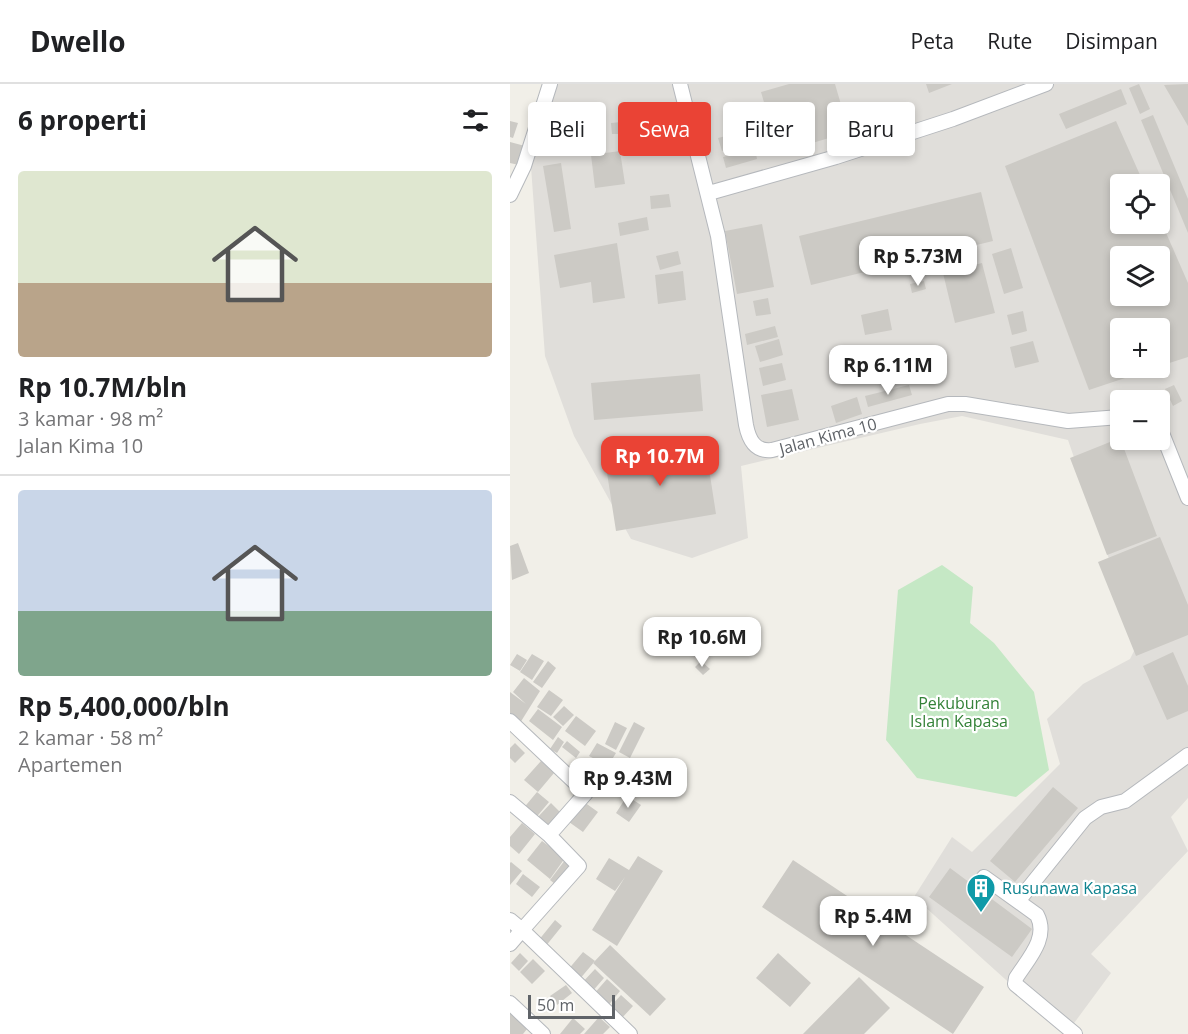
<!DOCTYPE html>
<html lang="id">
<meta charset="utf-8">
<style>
body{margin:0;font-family:"Open Sans",sans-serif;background:#f6f6f6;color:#202124;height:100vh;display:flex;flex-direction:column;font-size:22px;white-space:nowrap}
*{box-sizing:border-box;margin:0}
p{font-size:20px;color:#757577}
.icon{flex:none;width:33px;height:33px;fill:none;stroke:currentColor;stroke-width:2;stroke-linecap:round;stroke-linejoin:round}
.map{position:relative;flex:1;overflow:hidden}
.sheet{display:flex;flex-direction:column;background:#fff;width:510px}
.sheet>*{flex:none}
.banner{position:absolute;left:18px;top:18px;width:570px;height:54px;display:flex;gap:12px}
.buttons{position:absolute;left:600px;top:90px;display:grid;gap:12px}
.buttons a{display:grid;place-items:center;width:60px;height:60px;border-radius:6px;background:#fff;box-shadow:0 3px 9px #0003;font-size:30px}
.scale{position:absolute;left:18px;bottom:15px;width:87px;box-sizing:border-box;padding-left:6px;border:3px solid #5f6368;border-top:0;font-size:16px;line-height:21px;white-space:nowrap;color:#5f6368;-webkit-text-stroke:4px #fff;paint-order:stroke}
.price{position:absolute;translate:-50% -51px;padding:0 14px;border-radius:12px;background:#fff;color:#222;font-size:20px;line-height:39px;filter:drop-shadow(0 2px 3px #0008)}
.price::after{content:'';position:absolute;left:50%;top:36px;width:18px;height:14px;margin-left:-9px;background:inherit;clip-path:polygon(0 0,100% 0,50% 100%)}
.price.selected{background:#ea4335;color:#fff}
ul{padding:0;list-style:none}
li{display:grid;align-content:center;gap:12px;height:318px;padding:0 18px}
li+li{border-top:2px solid #e0e0e0}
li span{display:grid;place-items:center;height:186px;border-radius:6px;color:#555}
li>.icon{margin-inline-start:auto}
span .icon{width:108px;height:108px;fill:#fffc;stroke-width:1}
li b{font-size:26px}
h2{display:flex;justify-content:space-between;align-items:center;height:72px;padding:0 18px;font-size:26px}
.tag{padding:0 21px;border-radius:6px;background:#fff;box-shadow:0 3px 9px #0003;font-size:21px;line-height:54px}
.tag.selected{background:#ea4335;color:#fff}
header{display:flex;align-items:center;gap:36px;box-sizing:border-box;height:84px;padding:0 30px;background:#fff;border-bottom:2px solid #e0e0e0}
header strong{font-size:28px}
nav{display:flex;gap:33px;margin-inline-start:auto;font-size:21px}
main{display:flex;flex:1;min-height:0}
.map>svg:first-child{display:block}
.industrial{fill:#e0deda;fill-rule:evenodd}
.green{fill:#c5e8c5}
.building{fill:#cccac5;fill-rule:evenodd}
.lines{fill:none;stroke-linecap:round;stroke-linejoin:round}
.street-casing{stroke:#b5b8bc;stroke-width:16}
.street{stroke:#fff;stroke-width:14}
.labels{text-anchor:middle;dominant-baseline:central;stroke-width:4.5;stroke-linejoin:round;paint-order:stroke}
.street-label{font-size:16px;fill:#5f6368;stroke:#fff}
.park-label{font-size:16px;fill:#348238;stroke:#fff}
.culture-label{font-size:16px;fill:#0d838f;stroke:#fff;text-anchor:start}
</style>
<header>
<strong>Dwello</strong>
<nav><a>Peta</a><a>Rute</a><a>Disimpan</a></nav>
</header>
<main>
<section class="sheet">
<h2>6 properti<svg class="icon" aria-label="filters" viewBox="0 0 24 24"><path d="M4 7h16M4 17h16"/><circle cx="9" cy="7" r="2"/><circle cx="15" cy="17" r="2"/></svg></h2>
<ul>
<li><span style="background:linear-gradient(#dfe7d0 60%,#b9a48a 0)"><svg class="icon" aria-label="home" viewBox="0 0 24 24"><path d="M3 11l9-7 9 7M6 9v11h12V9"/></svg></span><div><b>Rp 10.7M/bln</b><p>3 kamar · 98 m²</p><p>Jalan Kima 10</p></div></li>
<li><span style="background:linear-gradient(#c9d6e8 65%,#7fa58c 0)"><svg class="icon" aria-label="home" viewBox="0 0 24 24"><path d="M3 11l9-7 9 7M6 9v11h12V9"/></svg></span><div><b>Rp 5,400,000/bln</b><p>2 kamar · 58 m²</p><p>Apartemen</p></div></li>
</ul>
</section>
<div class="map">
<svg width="678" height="950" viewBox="0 0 678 950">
<rect width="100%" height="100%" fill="#f1efe8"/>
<path class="industrial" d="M47 0H678V714L661 733 678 767 581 870 601 889 556 950 404 813 442 753 462 768 550 680 537 635 573 600 620 575 628 559 558 356 452 332 410 340 231 382 238 454 182 474 121 455 64 352 35 272 21 83ZM610 100H650V140H610ZM610 172H650V212H610ZM610 244H650V284H610ZM610 316H650V356H610Z"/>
<path class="green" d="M432 481 463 503 460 539 484 559 524 608 539 686 506 713 407 694 376 656 388 506Z"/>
<path class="building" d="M279 0H325L339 48 269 69 251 8Z
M416 0H442L419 9Z
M629 0 640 25 630 30 619 4Z
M678 0V42L654 1Z
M611 5 617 20 556 45 549 30Z
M226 27 229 41 219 44 215 30Z
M643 31 678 115V149L631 36Z
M77 36 78 46 55 49 54 39Z
M0 37 8 39 3 54 0 53Z
M606 37 634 100H610V140H650V135L678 199V273L650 282V244H610V284H645L579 306 495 82ZM610 172H650V212H610Z
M111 38 112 50H102L101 39Z
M231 48 235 60 212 67 208 54Z
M0 58 15 62 9 81 0 79Z
M245 64 247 75 216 84 213 73Z
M110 67 115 100 85 104 81 71Z
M51 79 61 145 44 148 33 82Z
M471 108 483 157 301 201 289 152Z
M159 110 161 123 141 125 140 112Z
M137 133 139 146 110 152 108 139Z
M252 140 264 203 227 210 215 147Z
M107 159 115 214 83 219 81 198 50 204 44 171Z
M501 164 513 204 494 210 482 170Z
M168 167 171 180 150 186 146 172Z
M472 179 485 229 445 239 433 189Z
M173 187 176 216 148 220 145 191Z
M414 197 416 205 402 209 400 200Z
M258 214 261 230 246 232 243 217Z
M378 225 382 246 355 251 351 231Z
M513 227 517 247 502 251 497 231Z
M265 242 268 253 237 261 235 250Z
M269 255 273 271 250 278 245 262Z
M523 257 529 278 505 284 500 263Z
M272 279 276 296 253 302 249 284Z
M190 290 193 327 84 336 81 299Z
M399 301 402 311 358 323 355 312Z
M664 301 672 317 663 322 655 305Z
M282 305 289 336 257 343 251 311Z
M347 313 352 330 326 339 321 322Z
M610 354 647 452 597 471 560 374Z
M195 359 206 430 106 447 95 376Z
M650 453 678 521V551L626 572 588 478Z
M8 459 19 489 2 496 0 462Z
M663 568 678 602V627L657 636 633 582Z
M7 570 17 576 10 587 0 581Z
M22 570 34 577 22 596 10 588Z
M38 577 46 584 32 604 23 598Z
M191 577 200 585 193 591 185 583Z
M14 594 30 607 10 639 0 632V608L16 620 3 608Z
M39 606 53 616 41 632 27 623Z
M54 622 64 631 53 642 43 633Z
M28 625 52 643 43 656 19 637Z
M66 632 86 647 75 662 55 647Z
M105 638 117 644 106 666 95 660Z
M124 638 135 644 120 674 109 668Z
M48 653 54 658 47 669 40 665Z
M57 657 70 668 66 674 52 663Z
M5 659 15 669 5 679 0 674V664Z
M87 659 106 669 98 682 79 672Z
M78 675 91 684 78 701 66 692Z
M31 677 44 689 28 708 14 696Z
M123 679 142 682 137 711 118 708Z
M543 703 568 724 505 798 480 777Z
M27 708 39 718 24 736 12 726Z
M117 712 131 721 119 738 106 729Z
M74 718 88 728 73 748 59 738Z
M41 719 52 730 38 746 26 735Z
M12 739 25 750 9 770 0 762V753Z
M32 757 55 774 40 795 17 776Z
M128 772 153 787 107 862 82 846 115 793 105 807 86 795 99 774 119 786Z
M55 776 65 784 50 804 40 796Z
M283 776 474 903 443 950 252 823Z
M1 778 12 787 0 801V779Z
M440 784 522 845 502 873 419 813Z
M13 790 30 803 22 813 6 800Z
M45 836 52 842 35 863 28 857Z
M100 861 156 915 140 932 83 879Z
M73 868 85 877 69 896 57 887Z
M10 869 18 877 9 887 1 879Z
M268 869 301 899 280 923 246 894Z
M23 875 35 887 22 900 10 888Z
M85 885 94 894 81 909 71 900Z
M349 893 380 924 354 950H293Z
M97 895 110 907 97 923 83 911Z
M56 901 62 909 47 921 40 912Z
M111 911 123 922 111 935 99 924Z
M0 924 21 940 13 950H0Z
M89 933 100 943 93 950H74Z
M63 934 75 945 70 950H50Z"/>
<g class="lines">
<g class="street-casing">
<path id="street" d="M170 0 208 152 236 341C239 356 245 368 262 366L438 320H455L558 337 610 333
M199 109 326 73 443 35 536 0
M0 111 14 82 40 0
M650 344 678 414
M0 637 76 709 39 751
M0 718 39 751 69 782 12 846 120 950
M474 793 527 831C539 854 518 875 506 894L505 900 565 950
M509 816 575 734 591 723 615 717 678 671
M0 836 12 846 0 860
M0 919 33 950"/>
</g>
<use href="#street" class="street"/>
</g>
<defs>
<g id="building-pin" transform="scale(1.5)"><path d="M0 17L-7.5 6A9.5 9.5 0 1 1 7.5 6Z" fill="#0f9aa8" stroke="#fff"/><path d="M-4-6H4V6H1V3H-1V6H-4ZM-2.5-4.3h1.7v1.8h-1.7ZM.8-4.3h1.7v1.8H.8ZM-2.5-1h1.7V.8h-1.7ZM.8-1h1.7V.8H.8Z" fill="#fff"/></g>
</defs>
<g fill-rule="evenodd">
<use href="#building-pin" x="471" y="804"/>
</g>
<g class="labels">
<g class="street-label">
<text transform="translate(318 352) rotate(-15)">Jalan Kima 10</text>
</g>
<g class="park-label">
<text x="449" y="619">Pekuburan<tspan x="449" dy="18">Islam Kapasa</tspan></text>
</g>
<g class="culture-label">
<text x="492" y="804">Rusunawa Kapasa</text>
</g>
</g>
</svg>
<div class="buttons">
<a><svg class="icon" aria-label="locate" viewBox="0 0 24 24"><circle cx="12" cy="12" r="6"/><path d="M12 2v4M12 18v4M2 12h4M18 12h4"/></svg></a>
<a><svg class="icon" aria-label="layers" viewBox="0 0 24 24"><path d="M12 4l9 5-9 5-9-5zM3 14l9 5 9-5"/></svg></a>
<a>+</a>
<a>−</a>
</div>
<div class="scale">50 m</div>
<b class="price" style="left:408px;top:203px">Rp 5.73M</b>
<b class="price" style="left:378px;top:312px">Rp 6.11M</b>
<b class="price selected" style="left:150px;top:403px">Rp 10.7M</b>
<b class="price" style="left:192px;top:584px">Rp 10.6M</b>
<b class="price" style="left:118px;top:725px">Rp 9.43M</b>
<b class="price" style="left:363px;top:863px">Rp 5.4M</b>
<div class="banner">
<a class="tag">Beli</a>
<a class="tag selected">Sewa</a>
<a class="tag">Filter</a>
<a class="tag">Baru</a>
</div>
</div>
</main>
